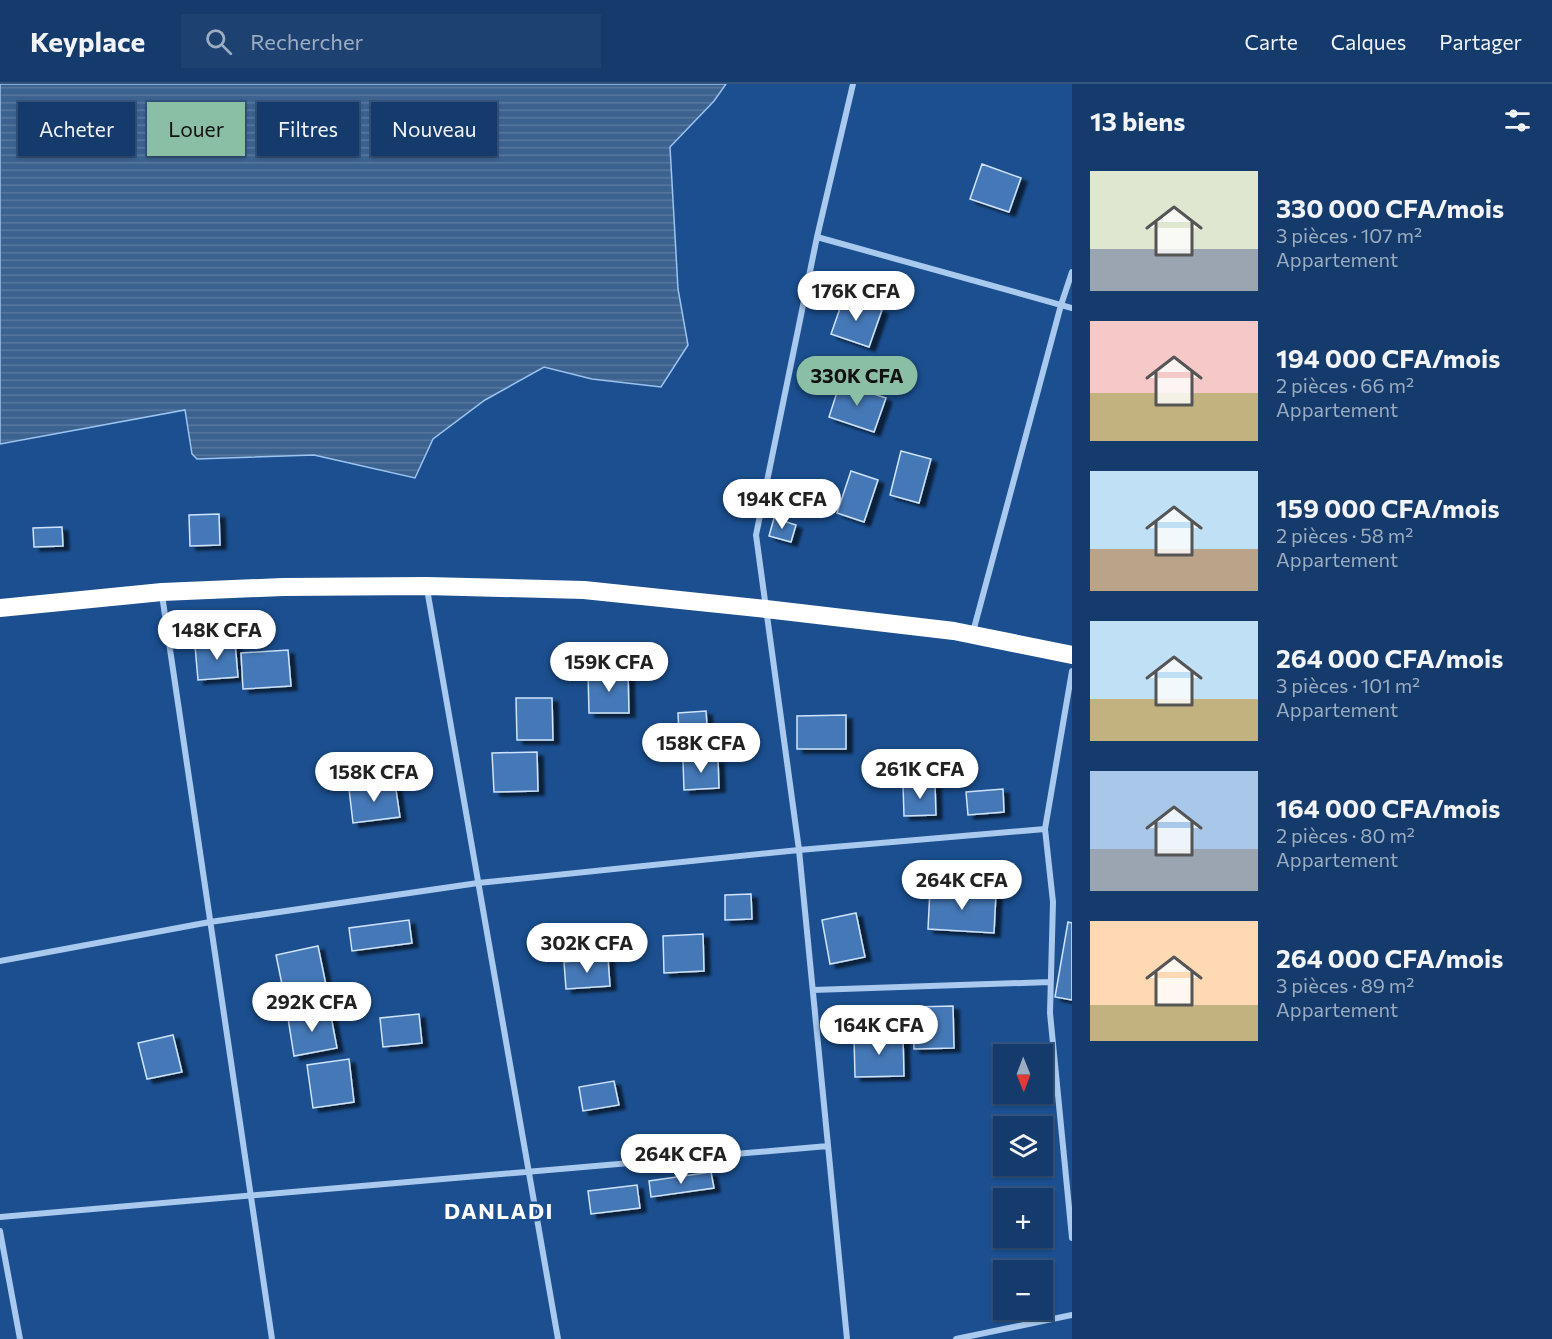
<!DOCTYPE html>
<html lang="fr">
<meta charset="utf-8">
<style>
body{margin:0;font-family:Commissioner,sans-serif;background:#1d4271;color:#f1f3f6;height:100vh;display:flex;flex-direction:column;font-size:22px;white-space:nowrap}
*{box-sizing:border-box;margin:0}
p{font-size:20px;color:#9dadc1}
.icon{flex:none;width:33px;height:33px;fill:none;stroke:currentColor;stroke-width:2;stroke-linecap:round;stroke-linejoin:round}
.map{position:relative;flex:1;overflow:hidden}
.sheet{display:flex;flex-direction:column;background:#143b6b;width:480px}
.sheet>*{flex:none}
.top-card{position:absolute;left:18px;top:18px;width:570px;height:54px;display:flex;gap:12px}
.needle{width:39px;rotate:179deg}
.controls{position:absolute;left:993px;top:960px;display:grid;gap:12px}
.controls a{display:grid;place-items:center;width:60px;height:60px;border-radius:0px;background:#143b6b;box-shadow:0 2px 4px #0004,0 0 0 2px #33557e;font-size:30px}
.price{position:absolute;translate:-50% -51px;padding:0 14px;border-radius:21px;background:#fff;color:#222;font-size:20px;line-height:39px;filter:drop-shadow(0 2px 3px #0008)}
.price::after{content:'';position:absolute;left:50%;top:36px;width:18px;height:14px;margin-left:-9px;background:inherit;clip-path:polygon(0 0,100% 0,50% 100%)}
.price.on{background:#8abfa5;color:#111}
ul{padding:0;list-style:none}
li{display:flex;align-items:center;gap:18px;height:150px;padding:0 18px}
li span{display:grid;place-items:center;flex:none;width:168px;height:120px;border-radius:0px;color:#555}
li>.icon{margin-inline-start:auto}
span .icon{width:72px;height:72px;fill:#fffc;stroke-width:1}
li b{font-size:26px}
h2{display:flex;justify-content:space-between;align-items:center;height:72px;padding:0 18px;font-size:26px}
.tag{padding:0 21px;border-radius:0px;background:#143b6b;box-shadow:0 2px 4px #0004,0 0 0 2px #33557e;font-size:21px;line-height:54px}
.tag.on{background:#8abfa5;color:#111}
header{display:flex;align-items:center;gap:36px;box-sizing:border-box;height:84px;padding:0 30px;background:#143b6b;border-bottom:2px solid #33557e}
header strong{font-size:28px}
nav{display:flex;gap:33px;margin-inline-start:auto;font-size:21px}
.search{width:420px;height:54px;background:#1d4271;display:flex;align-items:center;gap:15px;box-sizing:border-box;padding:0 21px;border-radius:0px;color:#9dadc1;font-size:22px}
main{display:flex;flex:1;min-height:0}
.map>svg:first-child{display:block}
.water{fill:url(#water-rules);stroke:#9cc4f0;stroke-width:1.5}
.building{fill:#4478b7;stroke:#cfe3fa;stroke-width:1.5;filter:url(#shadow)}
.lines{fill:none;stroke-linecap:round;stroke-linejoin:round}
.street{stroke:#a9c9ee;stroke-width:6}
.highway{stroke:#fff;stroke-width:18}
.labels{text-anchor:middle;dominant-baseline:central;stroke-width:5;stroke-linejoin:round;paint-order:stroke}
.district-label{font-size:22px;font-weight:bold;letter-spacing:1.5px;fill:#fff;stroke:#1b4f8f}
</style>
<header>
<strong>Keyplace</strong>
<div class="search"><svg class="icon" aria-label="search" viewBox="0 0 24 24"><circle cx="10" cy="10" r="6"/><path d="M15 15l6 6"/></svg>Rechercher</div>
<nav><a>Carte</a><a>Calques</a><a>Partager</a></nav>
</header>
<main>
<div class="map">
<svg width="1072" height="1255" viewBox="0 0 1072 1255">
<defs>
<pattern id="water-rules" width="6" height="5" patternUnits="userSpaceOnUse" patternTransform="scale(1.5)"><rect width="6" height="5" fill="#3c6290"/><path d="M0 2.5h6" fill="none" stroke="#597aa1"/></pattern>
<filter id="shadow"><feDropShadow dx="6" dy="4" stdDeviation="1.5" flood-color="#0009"/></filter>
</defs>
<rect width="100%" height="100%" fill="#1b4f8f"/>
<path class="water" d="M0 0H726L714 17 670 63 678 205 688 261 661 303 592 295 544 283 485 316 433 355 415 394 314 371 197 375 192 370 185 326 0 360Z"/>
<path class="building" d="M982 80 1021 94 1009 128 970 115Z
M844 213 882 226 869 263 831 250Z
M840 299 886 314 874 348 829 333Z
M901 367 931 375 919 419 890 411Z
M851 387 878 396 864 438 837 429Z
M219 430 220 461 190 462 189 431Z
M774 434 796 441 791 458 769 452Z
M62 443 63 462 34 463 33 444Z
M235 558 238 593 198 596 195 562Z
M288 566 291 602 243 605 241 569Z
M628 588 629 629H589L588 589Z
M516 614H552L553 656H517Z
M706 627 709 668 680 670 678 629Z
M846 631V665H797V632Z
M537 668 538 707 494 708 492 669Z
M718 675 719 704 684 706 683 677Z
M395 699 400 733 353 739 349 705Z
M935 700 936 731 904 732 903 701Z
M1003 705 1004 728 968 731 966 708Z
M930 805 996 809 994 849 928 845Z
M751 810 752 835 725 836V811Z
M856 829 865 873 830 880 822 836Z
M409 836 412 859 352 867 349 844Z
M1068 838 1072 839V916L1055 913Z
M703 850 704 887 664 889 663 852Z
M318 862 327 906 285 915 276 871Z
M608 874 610 902 566 905 564 878Z
M953 922 954 964 914 965 913 923Z
M330 927 337 964 294 972 288 934Z
M419 930 422 959 383 963 380 934Z
M173 951 182 988 147 995 138 959Z
M903 952 904 992 855 993 854 953Z
M349 975 354 1018 313 1024 307 981Z
M614 997 619 1021 583 1027 579 1003Z
M711 1088 714 1104 651 1113 649 1097Z
M637 1101 640 1124 591 1130 588 1107Z"/>
<g class="lines">
<path class="street" d="M817 153 1072 224
M427 505 558 1255
M162 511 272 1255
M973 548 1061 221 1072 188
M1045 745 1072 587
M0 877 210 838 478 799 799 766 1045 745 1053 818 1050 929 1072 1154
M813 906 1050 898
M0 1133C276 1108 552 1087 828 1062
M0 1147 20 1255
M847 1255 799 766 756 451 817 153 853 0
M956 1255 1072 1231"/>
<path class="highway" d="M0 524 162 508 283 503 426 502 584 506 766 525 954 547 1072 571"/>
</g>
<g class="labels">
<g class="district-label">
<text x="499" y="1126">DANLADI</text>
</g>
</g>
</svg>
<div class="controls">
<a><svg class="needle" viewBox="-14 -14 28 28"><path d="M0-13l5 13h-10z" fill="#e53935"/><path d="M0 13l5-13h-10z" fill="#9dadc1"/></svg></a>
<a><svg class="icon" aria-label="layers" viewBox="0 0 24 24"><path d="M12 4l9 5-9 5-9-5zM3 14l9 5 9-5"/></svg></a>
<a>+</a>
<a>−</a>
</div>
<b class="price" style="left:856px;top:238px">176K CFA</b>
<b class="price on" style="left:857px;top:323px">330K CFA</b>
<b class="price" style="left:782px;top:446px">194K CFA</b>
<b class="price" style="left:217px;top:577px">148K CFA</b>
<b class="price" style="left:609px;top:609px">159K CFA</b>
<b class="price" style="left:701px;top:690px">158K CFA</b>
<b class="price" style="left:920px;top:716px">261K CFA</b>
<b class="price" style="left:374px;top:719px">158K CFA</b>
<b class="price" style="left:962px;top:827px">264K CFA</b>
<b class="price" style="left:587px;top:890px">302K CFA</b>
<b class="price" style="left:312px;top:949px">292K CFA</b>
<b class="price" style="left:879px;top:972px">164K CFA</b>
<b class="price" style="left:681px;top:1101px">264K CFA</b>
<div class="top-card">
<a class="tag">Acheter</a>
<a class="tag on">Louer</a>
<a class="tag">Filtres</a>
<a class="tag">Nouveau</a>
</div>
</div>
<section class="sheet">
<h2>13 biens<svg class="icon" aria-label="filters" viewBox="0 0 24 24"><path d="M4 7h16M4 17h16"/><circle cx="9" cy="7" r="2"/><circle cx="15" cy="17" r="2"/></svg></h2>
<ul>
<li><span style="background:linear-gradient(#dfe7d0 65%,#9aa5b1 0)"><svg class="icon" aria-label="home" viewBox="0 0 24 24"><path d="M3 11l9-7 9 7M6 9v11h12V9"/></svg></span><div><b>330 000 CFA/mois</b><p>3 pièces · 107 m²</p><p>Appartement</p></div></li>
<li><span style="background:linear-gradient(#f6c9c9 60%,#c2b280 0)"><svg class="icon" aria-label="home" viewBox="0 0 24 24"><path d="M3 11l9-7 9 7M6 9v11h12V9"/></svg></span><div><b>194 000 CFA/mois</b><p>2 pièces · 66 m²</p><p>Appartement</p></div></li>
<li><span style="background:linear-gradient(#bfe0f5 65%,#b9a48a 0)"><svg class="icon" aria-label="home" viewBox="0 0 24 24"><path d="M3 11l9-7 9 7M6 9v11h12V9"/></svg></span><div><b>159 000 CFA/mois</b><p>2 pièces · 58 m²</p><p>Appartement</p></div></li>
<li><span style="background:linear-gradient(#bfe0f5 65%,#c2b280 0)"><svg class="icon" aria-label="home" viewBox="0 0 24 24"><path d="M3 11l9-7 9 7M6 9v11h12V9"/></svg></span><div><b>264 000 CFA/mois</b><p>3 pièces · 101 m²</p><p>Appartement</p></div></li>
<li><span style="background:linear-gradient(#a9c7e8 65%,#9aa5b1 0)"><svg class="icon" aria-label="home" viewBox="0 0 24 24"><path d="M3 11l9-7 9 7M6 9v11h12V9"/></svg></span><div><b>164 000 CFA/mois</b><p>2 pièces · 80 m²</p><p>Appartement</p></div></li>
<li><span style="background:linear-gradient(#ffd9b3 70%,#c2b280 0)"><svg class="icon" aria-label="home" viewBox="0 0 24 24"><path d="M3 11l9-7 9 7M6 9v11h12V9"/></svg></span><div><b>264 000 CFA/mois</b><p>3 pièces · 89 m²</p><p>Appartement</p></div></li>
</ul>
</section>
</main>
